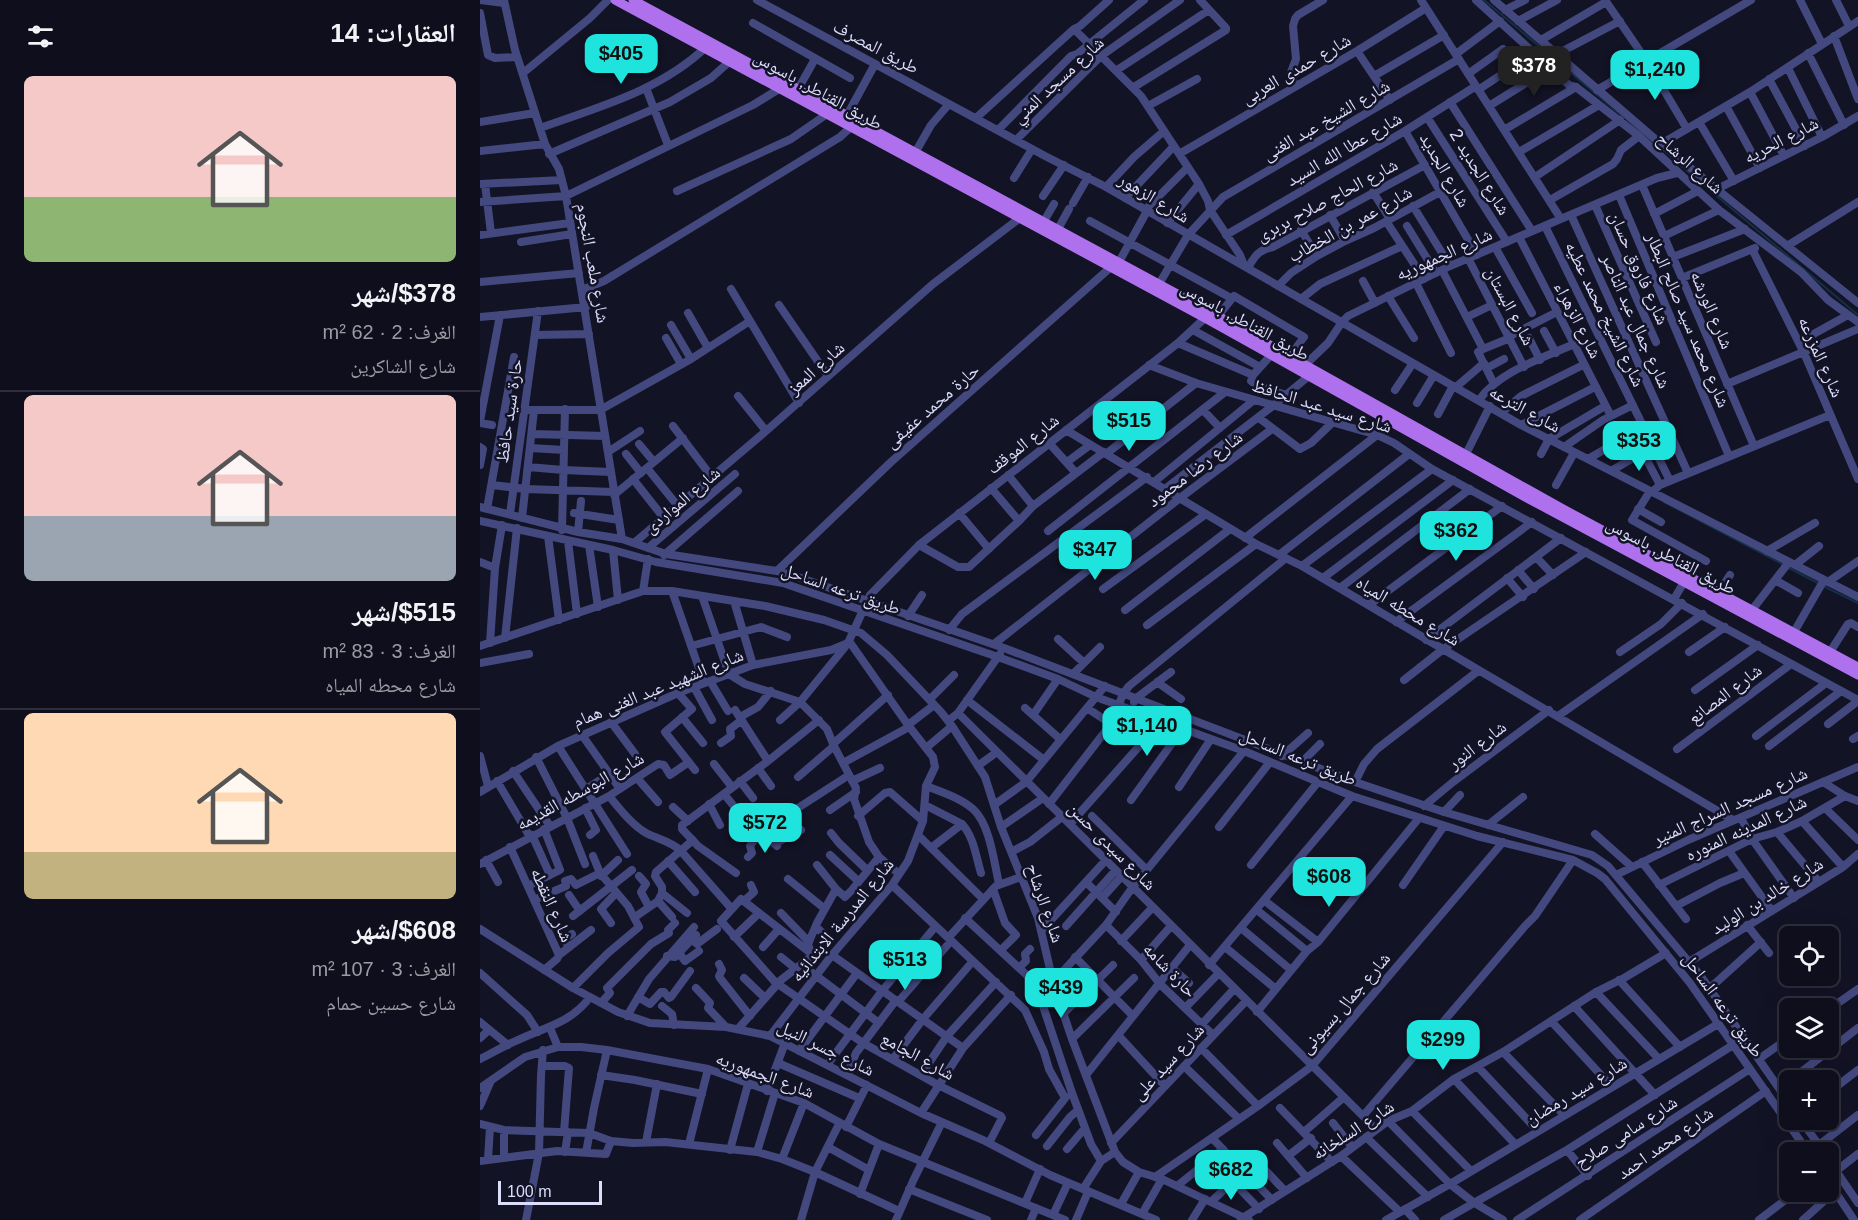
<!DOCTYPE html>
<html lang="ar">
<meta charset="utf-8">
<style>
body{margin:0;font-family:Helvetica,"Noto Naskh Arabic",sans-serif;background:#1c1c29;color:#f1f3f6;direction:rtl;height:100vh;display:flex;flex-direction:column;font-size:22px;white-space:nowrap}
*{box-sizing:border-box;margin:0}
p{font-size:20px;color:#9b9ca3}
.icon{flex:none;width:33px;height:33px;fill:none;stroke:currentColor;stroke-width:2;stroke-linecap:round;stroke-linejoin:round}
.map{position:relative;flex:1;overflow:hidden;direction:ltr}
.sheet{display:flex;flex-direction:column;background:#0e0e1c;width:480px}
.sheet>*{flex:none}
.tools{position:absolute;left:1299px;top:926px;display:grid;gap:12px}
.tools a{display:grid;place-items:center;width:60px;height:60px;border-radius:9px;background:#0e0e1c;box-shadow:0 6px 24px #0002,0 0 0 2px #2e2e3b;font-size:30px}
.scale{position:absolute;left:18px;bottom:15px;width:104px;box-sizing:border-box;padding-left:6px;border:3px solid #dcdcfb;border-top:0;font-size:16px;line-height:21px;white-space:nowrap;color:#dcdcfb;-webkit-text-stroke:4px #131326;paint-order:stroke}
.price{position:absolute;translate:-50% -51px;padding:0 14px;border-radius:12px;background:#1fe4dd;color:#111;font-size:20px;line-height:39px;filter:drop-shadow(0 2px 3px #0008)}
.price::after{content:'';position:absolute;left:50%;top:36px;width:18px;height:14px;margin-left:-9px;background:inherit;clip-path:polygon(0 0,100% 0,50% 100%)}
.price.selected{background:#222;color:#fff}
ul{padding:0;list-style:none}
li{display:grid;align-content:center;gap:12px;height:318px;padding:0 24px}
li+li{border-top:2px solid #2e2e3b}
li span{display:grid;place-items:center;height:186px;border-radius:9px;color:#555}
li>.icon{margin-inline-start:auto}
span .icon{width:108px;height:108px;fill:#fffc;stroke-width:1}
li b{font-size:26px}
h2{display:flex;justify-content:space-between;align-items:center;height:72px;padding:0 24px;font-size:26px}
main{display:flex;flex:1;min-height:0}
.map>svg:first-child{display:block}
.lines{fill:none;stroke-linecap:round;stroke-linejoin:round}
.stream{stroke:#152f47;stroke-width:2}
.minor{stroke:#43497f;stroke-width:8}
.major{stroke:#ae70ed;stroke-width:9}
.labels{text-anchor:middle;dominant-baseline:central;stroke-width:5;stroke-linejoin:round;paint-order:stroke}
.street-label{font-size:18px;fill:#dcdcfb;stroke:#131326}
</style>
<main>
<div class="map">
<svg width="1378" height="1220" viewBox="0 0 1378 1220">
<rect width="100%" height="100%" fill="#131326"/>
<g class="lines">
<path class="stream" d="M1004 0 1172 141
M1199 164 1378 315
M1184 502 1304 565
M1309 568 1338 583
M1343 586 1378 603"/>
<path class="minor" d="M0 0 24 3
M24 0 35 50 65 144 79 169 86 196 142 539
M277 0 565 156 626 187 1041 425 1378 597
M941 0 1081 219
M996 0 1089 85 1096 87 1159 136 1239 210 1321 272 1348 300 1378 322
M1014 0 1181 144 1378 303
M1125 0 1166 60 1207 129
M1320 0 1342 44
M1356 0 1369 26
M1025 10 1045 0
M0 13 8 55 15 58 37 57
M1038 21 1077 0
M273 23 370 78
M594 29 661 96 719 184 728 201 730 210 760 255 764 265
M1354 36 1378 99
M1061 40 1126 2
M877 51 910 100
M1328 53 1364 125
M976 54 1020 21
M1077 54 1140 21
M1308 68 1342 137
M637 70 729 10
M43 73 110 18 128 0
M988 74 1023 49
M894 76 964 35
M1289 79 1325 146
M816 86 810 75 816 59 813 26 815 19 818 15 843 0
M654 87 746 30V28L720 0
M166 88 188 145
M318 89 335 59
M998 90 1054 53
M1117 90 1271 0
M1270 92 1304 156
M970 102 1052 231
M668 106 717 79
M1009 106 1070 68
M1246 106 1280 168
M947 117 1027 242
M496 118 594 29 600 26 629 0
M365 119 395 64
M0 122 55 113
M1219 122 1254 181
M60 128C118 107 180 91 226 47
M518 130 591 56 597 54 664 0
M1024 130 1096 87
M925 131 997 255
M536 140 621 56 700 0
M1181 144 1270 92 1378 21
M0 151 65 144
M1039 152 1119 105
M435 153 451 125 469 104
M69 154 190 102 231 78 250 61
M699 154 877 51 946 8
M1055 177 1140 120
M534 178 552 149
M0 184 82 180
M5 184 11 233
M1162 185 1274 446
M626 187 654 157 684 131
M1237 189 1342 137 1378 116
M197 191 311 139 347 114
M893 192 910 219
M1139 195 1249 456
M563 196 584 165
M645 198 694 146
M1070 200 1133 164 1137 159 1141 150 1159 136
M0 202 86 196 273 105 299 89
M593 203 608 177
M1115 205 1176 342
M933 206 970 266
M665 210 708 167
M1174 214 1218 191
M850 215 865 241
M1091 215 1208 473
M564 221 574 204
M610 221 751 298
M906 221 944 279
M687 223 719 184
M927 226 956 273
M1065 226 1190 481
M578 229 589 209
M821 230 837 256
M0 235 90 223
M746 235 925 131 996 86
M1184 236 1239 210
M1039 237 1131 416
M41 242 92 234
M1307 246 1378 202
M1015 247 1052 313
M1272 249 1324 353 1378 479
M1193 257 1265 229
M988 258 1044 367
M639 262 667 211
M768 268C775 255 779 250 793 247L945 165
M962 270 1003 349 998 352 1014 384
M1202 278 1275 248
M883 281 895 303
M0 282 99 273
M936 283 971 353
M679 284 708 235 743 197 979 59
M798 286 811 273 837 256 865 241 894 228 960 192
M251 289 319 403
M102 290 124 281 360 137 371 127
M908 296 934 338
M821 299 840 284 922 246
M299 305 348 376
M208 313 228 348
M738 316 754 296 824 337 810 356
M0 317 106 307
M987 317 1012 305
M191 325 211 359
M713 330 780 367
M1064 331 1076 353
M55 335 109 334
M186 338 201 364
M1049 338 1060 360
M1319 342 1368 315
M698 343 773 375
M1003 349 1030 338 1032 335 1077 312
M792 354 773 375 771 381 776 385 806 395
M669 365 716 383 897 435 914 443 952 469 1378 700
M825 365 848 343 862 322 868 316 970 266 1177 178 1197 173
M1007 368 1024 359
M1247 384 1378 329
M976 387 1004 363
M915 390 933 363
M258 396 286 431
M999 400C1020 371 1061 359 1094 344
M937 403 954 375
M44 410H120L211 359 270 321
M723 410 740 428
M1021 413 1041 396 1103 365
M958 414 973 386
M779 418 820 449 831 443 853 422
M0 421 20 315
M0 423 12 425
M1041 425 1115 387
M193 426 231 476
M586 430 776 544 822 566 1253 820
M52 434 125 436
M569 443 596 473
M159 444 174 462
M0 447 3 449 0 465
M1084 447 1123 420 1153 405
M1160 447 1180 485
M50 448 84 450
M128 452 160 431
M146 454 161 473
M626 454 716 383
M986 454 1010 406
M1061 454 1069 439 1125 406
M1108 459 1153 433
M587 462 610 445
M48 467 83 470 131 472
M167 468 197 505
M1131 471 1163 452
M528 475 553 506
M153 479 183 517
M674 482 774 400
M12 485 46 489 134 492
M1076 485 1094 453
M511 488 539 521
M685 489 794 405 830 375
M1170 491 1152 520 1226 561
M1172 492 1180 485 1350 415
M134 495 203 438
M0 507 98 532 142 539 186 554 297 571 315 576 524 648 875 782 964 812 1112 855 1128 866 1220 975 1310 1104
M7 509 34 357
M1158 509 1181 522
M94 513 139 520
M479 513 509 549
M30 514 58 311
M42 518 54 410
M0 521 133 550 176 562 303 583 518 657 578 679 616 697 764 751 872 796 997 836 1093 860 1117 873 1125 879 1210 983 1328 1152
M82 530 85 409
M568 531 745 392
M98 532 101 501
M68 536 79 620
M765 538 897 435
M88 541 97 614
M154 543 286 431 453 284 540 218
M109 545 118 607
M439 545 478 567H489L539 521 553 506 624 452
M168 548 255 474
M133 550 138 600
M1287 551 1335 523
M184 555 258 491
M799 555 929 454
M1056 557 1073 575
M0 562 15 568
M1315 565 1339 546
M822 566 952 469
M1038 570 1054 589
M297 571 411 462 631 267
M843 578 973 480
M1027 578 1043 597
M1295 580 1318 593
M1348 582 1378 561
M860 588 990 489
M623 589 726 514
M163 591 168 559
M192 591 224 683
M1239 592 1250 575
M222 596 249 674 265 684 320 702 347 729 354 746 376 788 374 799 389 842 399 857 419 874
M1194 599 1204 582
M254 601 273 665
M889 605 1022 506
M645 610 750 529
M1272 610 1309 562
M428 616 442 595
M916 622 1052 522
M667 625 776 544
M469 630 482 614 667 477
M1314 632 1344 580
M25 638 37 528
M578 639 604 663
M946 640 1081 538
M10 643 15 568 22 525
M514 644 700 498 792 429
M0 646 163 591H192L285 606 344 620 381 633 407 655 461 712 472 726 505 777 521 827 558 918 574 986 592 1039 635 1152 643 1162 659 1172 682 1179 769 1220
M211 646 281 627 307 637
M1140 652 1181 624 1202 603
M1209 652 1245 627
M1350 652 1368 624 1371 623 1378 627
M0 663 49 654
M593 674 620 647
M924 680 962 650 1106 552
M230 681 248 711
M677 682 701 699
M214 687 232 720
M1215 690 1278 645
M198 693 212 709 185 732 215 770
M450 699 474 675
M487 700 564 760
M654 702 655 699 691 672
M545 708 580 739
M607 708 631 724
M255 710 288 761
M478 713 896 1129
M553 715 578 679
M1078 716 1223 614
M202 717 223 743
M260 717 278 707 291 691
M300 720 320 702 365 647
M468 721 478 713 520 654
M131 722 155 754
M1348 724 1378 701
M428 725 454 705
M102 735 140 789
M1276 736 1346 683
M1373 739 1378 736
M241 743 251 736 250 729 262 720
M353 744 408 695
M78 746 147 854
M1289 746 1361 691
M446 748 472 726
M1197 749 1311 664
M0 756 8 786
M802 756 828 733
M56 757 87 818 105 864
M363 763 429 727
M821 763 840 744
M234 764 252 787
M499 765 517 752
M278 768 291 786
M33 771 70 826
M318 777 354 746
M157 778 178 802
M17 781 50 837
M260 781 273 798
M372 781 400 768
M875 782 884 764 897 749 998 671
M1343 782 1365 796 1378 801
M446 786C462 792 480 798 493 809 510 824 514 862 519 884
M699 787 731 739
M106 789 129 774
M0 792 78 746 198 693 273 665 351 650 368 643 390 595 439 545 698 343 725 318
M244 794 261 815 297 846
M129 796C140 809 151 824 166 833 178 839 190 841 200 850L251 908
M651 800 703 728
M229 804 240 825
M569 804 631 724 643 694 649 686 806 558
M445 805 482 824C494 837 496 857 501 873
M514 805 546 782 625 686
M944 806 973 782 1069 710
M193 807 208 821
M105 808 116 830 110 835
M1345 808 1378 840
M350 810 376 792
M964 812 980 795
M378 816 405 793 410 792 443 821
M612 816 667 870
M1261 818 1272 839 1314 898
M1322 821 1363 867
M590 824 662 743 678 719
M1008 825 1043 797
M521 827 563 798
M739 827 790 762
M1297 832 1339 882
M351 833 359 843 387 870
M1115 834 1152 867
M52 835 70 875
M311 835 304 817 369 775
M438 835 503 899
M300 841 321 830
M30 847 79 955 77 959 64 970
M451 848 482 824
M1249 851 1292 911
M531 852 550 842 583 816
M350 855 378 881
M268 857 272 853 270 846 280 832
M6 860 18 882
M188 861 215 892
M1162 862 1206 919
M0 864 129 796 178 764 184 765 190 775 209 762
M771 865 838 782
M256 873 218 846 202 829V825L288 761 339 720
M1136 875 1208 840 1378 767
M121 876 138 860
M159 876 166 884 161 892 169 907
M308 879 345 909
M85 881 91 879 96 885 120 873
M606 882 636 912
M412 885 545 1010 564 1052 569 1069 585 1098
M923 885 964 826
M1179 885 1272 839 1297 832 1322 821 1365 796
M48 886 80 870 64 829
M356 889 365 897 372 890 399 857
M513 889 525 923 536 935 521 950
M182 893V887L175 876 176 872 213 840
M182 893 207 913
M89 895 100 911
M622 898 641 877
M54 900 86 886
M178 901 192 917
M264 901 274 892 271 885
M785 901 838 942
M1196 906 1240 883 1264 873
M777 910 827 951
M301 913 329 942
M93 916 152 870
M155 917 178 901 182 893
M485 918 551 979 563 1006 592 1093 611 1144 621 1161
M131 923 121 909 136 893
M626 925 661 960 680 984 733 1035
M1267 925 1289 953
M586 926 635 871
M336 927 344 934
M761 928 811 970
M0 929 93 988 138 1012 170 1023 246 1027 290 1036 441 1113 503 1140 570 1175 676 1220
M561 931 625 861
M254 937 279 913
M468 938 516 886 541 877
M211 939 217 944 237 929
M641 941 672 908
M89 947 84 939 92 934
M283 947 299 929
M745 947 796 989
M199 953 205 961 219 951
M332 954 261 899 241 921 295 982 344 1016 383 1043 458 1085 521 1116 522 1118 509 1143
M79 955 111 930
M352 955 483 1048
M187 956 195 957 216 935
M301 957 316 969
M595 957 653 1016
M661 960 691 926
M1209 962 1363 867 1378 854
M239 964 242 970 239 976 240 978 270 1016
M322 965 399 1023
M729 965 872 796
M540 967 546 961 545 954 550 949
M692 968 709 983
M0 973 47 1015 58 1032
M264 978 285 998
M1139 980 1200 1047
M573 982 626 925 652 888 764 751
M93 988 128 953 159 927 148 906 120 873 113 856
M216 988 230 1003 228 1008 246 1027
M1230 988 1281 942
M1116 992 1179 1059
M158 997 170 1004 181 992H184L189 998 191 997 210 971
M418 1002 471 941
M121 1003 130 993 127 988 171 944 189 933 188 930 195 923
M182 1006 192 1014 194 1025
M1094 1006 1175 1095
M705 1008 738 974
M1348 1010 1378 989
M777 1012 827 951 838 942 939 818
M583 1014 633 965
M147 1016 169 979 214 927
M1071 1021 1132 1087
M0 1022 28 1045
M722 1024 754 989
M70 1028 78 1047
M258 1029 301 980 332 956 328 944 337 923 356 889 337 865
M638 1035 685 1086
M290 1036 352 955 412 885 428 861 443 821 446 786 455 767 453 757 428 725 369 641
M0 1038 9 1030
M592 1039 654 978
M721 1048 778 1106
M319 1051 377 973
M1023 1052 1084 1115
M0 1059C13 1053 25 1045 38 1040 65 1027 91 1023 110 997
M413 1059 443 1019 493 961
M1279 1059 1310 1037
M298 1063 379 1098
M347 1065 402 991 455 927
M62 1066H85L89 1068 84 1132
M704 1066 759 1119
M998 1067 1058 1131
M121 1075 155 1080 222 1094
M367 1075 376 1053 416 1000
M441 1075 467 1036 516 982
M606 1075 710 945
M974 1079 1035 1144
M1311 1080 1378 1028
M0 1088 45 1057 78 1047H101L127 1050 228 1069 324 1103 399 1144 585 1220
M287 1091 305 1043
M1348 1093 1378 1070
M0 1106 10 1083
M800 1108 852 1162
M932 1111 991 1171
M441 1113 483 1048 531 995
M883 1116 1045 926 1055 916 1093 860
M1320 1119 1344 1152
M908 1121 970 1184 993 1202 1023 1220
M853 1123 872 1147
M0 1124 24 1130 109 1133 131 1141 153 1143 185 1142 277 1152 302 1159 335 1172 419 1211
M366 1127 387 1085
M824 1132 864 1097
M556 1135 586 1097
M886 1137 948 1197
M732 1138 792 1200
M166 1142 177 1084
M631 1143 766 1001
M797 1143 827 1178
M209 1144 228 1069
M1339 1145 1378 1115
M567 1146 590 1117 598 1110
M348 1147 389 1170
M587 1149 605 1128
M250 1150 268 1084
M1087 1150 1108 1176
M85 1152 88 1132
M277 1152 295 1093
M106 1153 114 1108 127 1050
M771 1155 805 1191
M808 1156 831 1138
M861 1156 920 1212
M24 1157V1130
M8 1159 10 1127
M302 1159 324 1103
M1348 1159 1378 1203
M0 1161 77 1151 126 1154 131 1141
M740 1168 779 1209
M1356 1171 1378 1154
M675 1177 778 1106 832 1066 1023 842
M1348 1181 1374 1220
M697 1186 743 1149
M429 1189 507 1220
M603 1189 621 1161 635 1152
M380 1194 399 1144
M731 1202 753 1181
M545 1203 560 1169
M641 1204 659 1172
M925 1209 935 1220
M662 1214 682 1179
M573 1215 588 1183
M761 1219 861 1156 908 1121 932 1111 974 1079 1023 1052 1116 992 1144 978 1186 953
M46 1220 59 1153 61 1075 63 1050
M321 1220 335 1172 359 1124
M416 1220 433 1181 462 1122
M551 1220 556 1208
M596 1220 608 1192
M712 1220 725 1199
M906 1220 970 1184 1238 1024
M964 1220 1087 1150 1253 1045
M1037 1220 1270 1069
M1100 1220 1286 1091
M1279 1220 1317 1191
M1323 1220 1355 1191"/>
<path class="major" d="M135 0 725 318 1047 498 1378 675
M153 0 738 316 1083 509 1378 667"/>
</g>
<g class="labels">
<g class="street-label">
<text transform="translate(396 47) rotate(28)">طريق المصرف</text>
<text transform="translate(816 69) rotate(-30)">شارع حمدى العربى</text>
<text transform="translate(578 80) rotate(-43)">شارع مسجد المني</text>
<text transform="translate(338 90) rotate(29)">طريق القناطر, باسوس</text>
<text transform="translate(846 120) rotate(-30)">شارع الشيخ عبد الغنى</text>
<text transform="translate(1301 140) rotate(-27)">شارع الحريه</text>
<text transform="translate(864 149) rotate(-30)">شارع عطا الله السيد</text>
<text transform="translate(1210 163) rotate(42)">شارع الرشاح</text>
<text transform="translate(965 170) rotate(60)">شارع الجديد</text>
<text transform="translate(1000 172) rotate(58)">شارع الجديد 2</text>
<text transform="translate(674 198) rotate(31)">شارع الزهور</text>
<text transform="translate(847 200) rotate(-28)">شارع الحاج صلاح بربرى</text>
<text transform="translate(870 224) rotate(-29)">شارع عمر بن الخطاب</text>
<text transform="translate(964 254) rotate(-24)">شارع الجمهوريه</text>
<text transform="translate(113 263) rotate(80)">شارع ملعب النجوم</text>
<text transform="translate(1159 268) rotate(66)">شارع فاروق حسان</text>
<text transform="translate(1030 306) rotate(62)">شارع البستان</text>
<text transform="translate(1232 310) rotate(67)">شارع الورشه</text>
<text transform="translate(1125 314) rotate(64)">شارع الشيخ محمد عطيه</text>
<text transform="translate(1098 320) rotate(63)">شارع الزهراء</text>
<text transform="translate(1208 320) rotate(67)">شارع محمد سيد صالح البطار</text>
<text transform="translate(765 321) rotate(29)">طريق القناطر, باسوس</text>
<text transform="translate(1156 321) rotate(66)">شارع جمال عبد الناصر</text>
<text transform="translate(1341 357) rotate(66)">شارع المزرعه</text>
<text transform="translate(336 368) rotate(-42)">شارع المعز</text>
<text transform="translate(452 406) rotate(-41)">حارة محمد عفيفى</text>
<text transform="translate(842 406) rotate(17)">شارع سيد عبد الحافظ</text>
<text transform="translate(1045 409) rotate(29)">شارع الترعه</text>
<text transform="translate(29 411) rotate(-82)">حارة سيد حافظ</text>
<text transform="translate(543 444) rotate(-38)">شارع الموقف</text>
<text transform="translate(715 469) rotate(-37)">شارع رضا محمود</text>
<text transform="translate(202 500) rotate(-40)">شارع المواردى</text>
<text transform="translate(1191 556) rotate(28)">طريق القناطر, باسوس</text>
<text transform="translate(361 589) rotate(19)">طريق ترعه الساحل</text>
<text transform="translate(928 611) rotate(31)">شارع محطه المياه</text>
<text transform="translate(178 688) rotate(-22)">شارع الشهيد عبد الغنى همام</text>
<text transform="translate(1245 694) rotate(-37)">شارع المصانع</text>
<text transform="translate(997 745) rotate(-37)">شارع النور</text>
<text transform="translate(818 757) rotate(22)">طريق ترعه الساحل</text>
<text transform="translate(100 791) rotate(-29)">شارع البوسطه القديمه</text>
<text transform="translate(1250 806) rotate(-24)">شارع مسجد السراج المنير</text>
<text transform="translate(1266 828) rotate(-25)">شارع المدينه المنوره</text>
<text transform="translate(632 846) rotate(45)">شارع سيدى حسن</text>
<text transform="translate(1287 896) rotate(-32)">شارع خالد بن الوليد</text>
<text transform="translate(565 903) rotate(71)">شارع الرشاح</text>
<text transform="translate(72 905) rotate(66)">شارع النقطه</text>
<text transform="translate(362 920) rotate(-51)">شارع المدرسة الابتدائيه</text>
<text transform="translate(690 970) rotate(46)">حارة شامه</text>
<text transform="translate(865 1003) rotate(-49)">شارع جمال بسيونى</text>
<text transform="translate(1243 1005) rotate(54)">طريق ترعه الساحل</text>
<text transform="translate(346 1048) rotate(26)">شارع جسر النيل</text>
<text transform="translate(438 1056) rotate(29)">شارع الجامع</text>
<text transform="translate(688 1062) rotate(-47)">شارع سيد على</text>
<text transform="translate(285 1075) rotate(20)">شارع الجمهوريه</text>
<text transform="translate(1096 1091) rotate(-31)">شارع سيد رمضان</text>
<text transform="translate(873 1130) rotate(-33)">شارع السلخانه</text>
<text transform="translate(1146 1132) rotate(-33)">شارع سامى صلاح</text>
<text transform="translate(1185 1143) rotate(-35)">شارع محمد احمد</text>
</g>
</g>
</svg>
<div class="tools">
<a><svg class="icon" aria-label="locate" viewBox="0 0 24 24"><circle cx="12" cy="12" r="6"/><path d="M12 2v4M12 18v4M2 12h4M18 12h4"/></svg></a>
<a><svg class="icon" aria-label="layers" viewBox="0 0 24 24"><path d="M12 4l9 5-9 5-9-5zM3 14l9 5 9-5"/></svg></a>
<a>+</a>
<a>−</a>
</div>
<div class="scale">100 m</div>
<b class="price" style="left:141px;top:85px">$405</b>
<b class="price selected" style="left:1054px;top:97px">$378</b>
<b class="price" style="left:1175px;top:101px">$1,240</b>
<b class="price" style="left:649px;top:452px">$515</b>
<b class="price" style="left:1159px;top:472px">$353</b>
<b class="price" style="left:976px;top:562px">$362</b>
<b class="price" style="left:615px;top:581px">$347</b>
<b class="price" style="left:667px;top:757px">$1,140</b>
<b class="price" style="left:285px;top:854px">$572</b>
<b class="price" style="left:849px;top:908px">$608</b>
<b class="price" style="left:425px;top:991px">$513</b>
<b class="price" style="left:581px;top:1019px">$439</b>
<b class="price" style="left:963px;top:1071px">$299</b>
<b class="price" style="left:751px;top:1201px">$682</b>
</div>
<section class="sheet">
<h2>العقارات: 14<svg class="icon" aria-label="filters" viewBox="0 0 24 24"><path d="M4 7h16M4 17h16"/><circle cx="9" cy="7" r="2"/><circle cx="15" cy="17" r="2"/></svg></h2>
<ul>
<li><span style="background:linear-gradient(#f6c9c9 65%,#8fb573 0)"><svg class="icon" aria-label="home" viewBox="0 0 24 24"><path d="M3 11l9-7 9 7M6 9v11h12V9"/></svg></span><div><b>$378/شهر</b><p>الغرف: 2 · 62 m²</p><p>شارع الشاكرين</p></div></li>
<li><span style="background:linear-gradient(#f6c9c9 65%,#9aa5b1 0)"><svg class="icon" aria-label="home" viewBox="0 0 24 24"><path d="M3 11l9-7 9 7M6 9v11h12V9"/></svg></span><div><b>$515/شهر</b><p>الغرف: 3 · 83 m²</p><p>شارع محطه المياه</p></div></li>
<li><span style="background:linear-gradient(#ffd9b3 75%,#c2b280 0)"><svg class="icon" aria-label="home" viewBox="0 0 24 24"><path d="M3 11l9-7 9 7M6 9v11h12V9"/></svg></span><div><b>$608/شهر</b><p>الغرف: 3 · 107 m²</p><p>شارع حسين حمام</p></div></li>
</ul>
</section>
</main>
